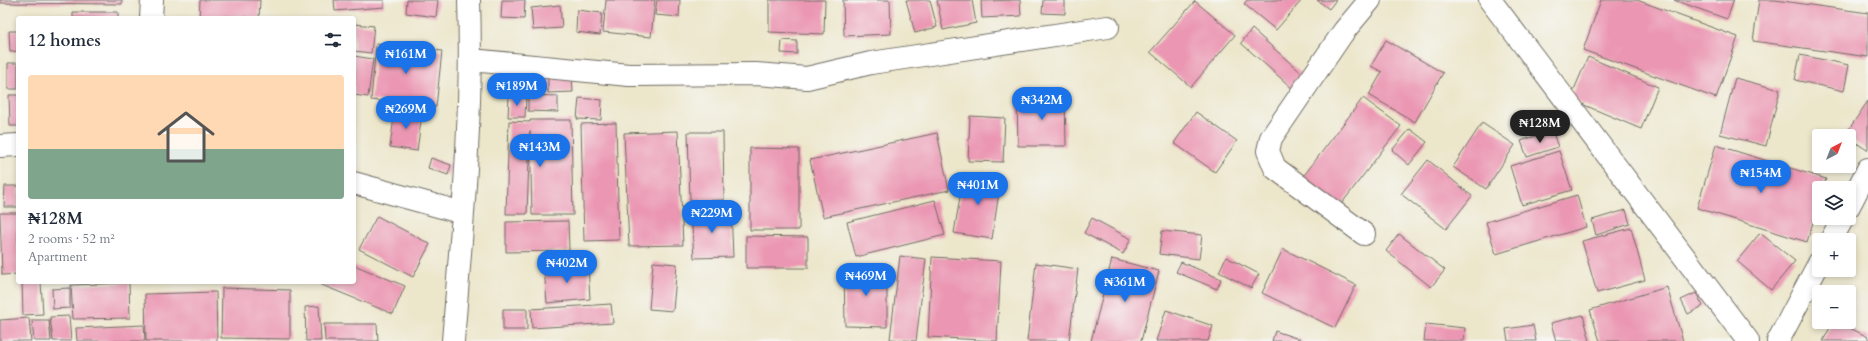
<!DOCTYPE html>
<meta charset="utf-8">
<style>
body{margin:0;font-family:Cardo,serif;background:#f2f2f3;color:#1f2937;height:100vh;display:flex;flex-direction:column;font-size:15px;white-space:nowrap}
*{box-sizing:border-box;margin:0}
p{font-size:13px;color:#747a83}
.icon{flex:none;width:22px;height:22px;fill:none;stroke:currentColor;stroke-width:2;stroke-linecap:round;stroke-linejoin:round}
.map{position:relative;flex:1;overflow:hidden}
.details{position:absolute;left:16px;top:16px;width:340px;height:268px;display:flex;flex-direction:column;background:#fff;border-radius:4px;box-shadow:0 2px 6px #0003}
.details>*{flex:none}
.needle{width:26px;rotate:42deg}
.fabs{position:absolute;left:1812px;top:129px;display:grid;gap:8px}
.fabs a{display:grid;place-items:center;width:44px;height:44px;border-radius:4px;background:#fff;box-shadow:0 2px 6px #0003;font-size:20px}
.price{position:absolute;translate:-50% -34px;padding:0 9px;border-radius:14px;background:#1a73e8;color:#fff;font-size:13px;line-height:26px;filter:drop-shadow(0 1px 2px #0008)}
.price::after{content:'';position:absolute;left:50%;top:24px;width:12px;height:9px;margin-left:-6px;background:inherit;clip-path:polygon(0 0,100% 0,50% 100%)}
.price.selected{background:#222;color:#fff}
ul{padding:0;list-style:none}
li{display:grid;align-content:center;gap:8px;height:212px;padding:0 12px}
li span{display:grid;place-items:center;height:124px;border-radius:4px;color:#555}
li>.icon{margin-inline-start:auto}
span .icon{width:72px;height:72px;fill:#fffc;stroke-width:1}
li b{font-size:17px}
h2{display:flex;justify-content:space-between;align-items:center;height:48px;padding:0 12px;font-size:17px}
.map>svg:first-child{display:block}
.building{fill:#eb97b3}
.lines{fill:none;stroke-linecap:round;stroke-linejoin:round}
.minor-casing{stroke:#6f6c63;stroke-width:24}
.minor{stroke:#fff;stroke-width:22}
</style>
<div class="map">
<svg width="1868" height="341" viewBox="0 0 1868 341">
<rect width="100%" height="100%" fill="#f6f6f2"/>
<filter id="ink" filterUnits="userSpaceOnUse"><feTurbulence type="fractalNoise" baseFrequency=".025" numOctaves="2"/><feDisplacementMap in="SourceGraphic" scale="8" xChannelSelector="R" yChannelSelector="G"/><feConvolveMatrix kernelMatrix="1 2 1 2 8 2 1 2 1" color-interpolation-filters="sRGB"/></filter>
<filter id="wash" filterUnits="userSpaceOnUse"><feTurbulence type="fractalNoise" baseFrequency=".012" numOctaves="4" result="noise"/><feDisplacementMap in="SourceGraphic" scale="16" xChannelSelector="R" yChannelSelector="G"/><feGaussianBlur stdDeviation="0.9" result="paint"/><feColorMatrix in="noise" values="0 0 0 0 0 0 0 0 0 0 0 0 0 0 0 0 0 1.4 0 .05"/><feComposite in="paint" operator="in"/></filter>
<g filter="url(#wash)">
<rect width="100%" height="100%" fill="#ece6ca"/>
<g id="blocks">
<path class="building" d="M0 0H122V4L0 3Z
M200 0H260L259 18 224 16V18H199Z
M334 0H384V7L335 11Z
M407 0H438L436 17 406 13Z
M502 0H525L524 19 501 18Z
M606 0H655L651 37 603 32Z
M657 0H680L679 17 655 15Z
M769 0H825L824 34 769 32Z
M843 0H890L891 34 844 36Z
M906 0H930L937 27 915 33Z
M937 0H972L976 23 943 30Z
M1020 0 1021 16 982 18 981 1Z
M1043 0H1065V14L1042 13Z
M1247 0H1302L1276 30 1244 4Z
M1317 0H1336L1329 9Z
M1601 0H1637L1738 37 1716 98 1583 50Z
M1674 0H1734L1727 19Z
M1759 0H1775L1868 13V57L1753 41Z
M1195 1 1235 35 1191 87 1150 52Z
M560 5 562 28 533 30 531 8Z
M577 10 602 13 600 35 576 32Z
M73 12H118V18H73Z
M354 24 374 26 371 53 354 51Z
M1252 29 1305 76 1293 89 1241 43Z
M9 31H18V51L10 52Z
M782 40 797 41V54L781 53Z
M1386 40 1443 73 1415 122 1369 95 1382 72 1371 66Z
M376 44 442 51 436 107 371 100Z
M1800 55 1849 65 1844 91 1795 80Z
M354 56 373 59 368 97 354 95Z
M1588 57 1658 87 1641 129 1570 99Z
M8 63H18V89H8Z
M572 77 573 92 548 93V78Z
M1735 78 1780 90 1766 146 1720 134Z
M9 95H18V126H10Z
M528 95 558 96V112L528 111Z
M509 96 526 97 525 117H508Z
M1017 96H1065L1066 146H1018Z
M579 98 602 100 601 120 577 119Z
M1363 98 1401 126 1339 207 1302 178Z
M1868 101V148L1867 150 1849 138V136L1845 135Z
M395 109 422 114 417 151 390 147Z
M1196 112 1237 141 1215 172 1174 143Z
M970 116 1005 118 1003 162 968 161Z
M530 120H571L573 215H532L530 131 527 214H506L509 121 530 122Z
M616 123 619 240 584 241 581 124Z
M1482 123 1515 145 1486 189 1453 167Z
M1410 129 1427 142 1409 165 1392 150Z
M1552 130 1558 147 1527 157 1521 141Z
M678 131 683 245 629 246 624 133Z
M688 132H723L724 200 690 201Z
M937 133 949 190 823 217 810 160Z
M1716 145 1826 179 1823 188H1819V202L1807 242 1697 208Z
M750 148 799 149V230H750Z
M1559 151 1572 190 1522 205 1510 166Z
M431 158 451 165 448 175 428 168Z
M1428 160 1472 196 1446 229 1401 194Z
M964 173 1001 179 992 239 954 233Z
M5 186H18V207H4Z
M1577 195 1586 227 1496 254 1486 222Z
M935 200 945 235 856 257 847 222Z
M731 209 733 257 694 258 691 212Z
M1626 210 1630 224 1596 235 1592 220Z
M0 213H18V274L2 275Z
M377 216 430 244 413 277 359 249Z
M1092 218 1131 239 1123 254 1084 233Z
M568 221 569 251 506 252V222Z
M1631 228 1645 280 1597 293 1582 241Z
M1162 231 1202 235 1199 259 1159 254Z
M1760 233 1795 261 1771 290 1737 261Z
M1399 234 1445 270 1431 287 1386 251Z
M746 236 808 237V268H746Z
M1283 249 1356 285 1335 328 1262 293Z
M900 256 926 259 916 341 890 339Z
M932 257 1001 261 997 341 928 337Z
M1226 257 1259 274 1251 288 1219 272Z
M1112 259 1159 271 1141 341H1091Z
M653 262 677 264 673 311 649 309Z
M1181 262 1221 279 1217 289 1176 272Z
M1036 263 1078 269 1069 341H1027Z
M354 265 405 286 393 314 317 283 354 282Z
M588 266 590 299 547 303 544 269Z
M844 267H887V327L845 326Z
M22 282H41L43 314 23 315Z
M129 283 130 318 73 319 71 285Z
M1667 287 1683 341H1600L1590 310Z
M70 288V308L53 309 52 289Z
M222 288 290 290V339L221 338Z
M216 292 217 341H146L145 294Z
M1696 293 1703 306 1688 314 1681 300Z
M611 304 613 323 532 328 531 309Z
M319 306 321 341H306L305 307Z
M503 309H527V330H503Z
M1166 310 1213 326 1208 341H1156Z
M1583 315 1590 341H1556L1551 323Z
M69 316 71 341H53L50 317Z
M29 318 31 341H0V320Z
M32 320H49L51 341H34Z
M1833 322H1838L1868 337V341H1823Z
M324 324H377L378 341H325Z
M1426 324 1465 328 1464 341H1424Z
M144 325 145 341H77L76 328Z
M1533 325 1536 341H1508L1506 329Z
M1275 331 1305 341H1272Z"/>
</g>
</g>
<g filter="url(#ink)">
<use href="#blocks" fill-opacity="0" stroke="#6f6c63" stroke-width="1"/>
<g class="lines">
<g class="minor-casing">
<path id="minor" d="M1490 0 1748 341
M151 18 152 0
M471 60 629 75 756 74 807 78 871 63 1108 27
M0 146 18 145
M354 183 463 213
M1849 206 1868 169
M1364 234 1275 168 1268 151 1271 138 1344 31 1370 0
M1831 240 1843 218
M453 341C462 228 473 114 469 0
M1778 341 1819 263"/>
</g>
<use href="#minor" class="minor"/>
</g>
</g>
</svg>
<div class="fabs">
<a><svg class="needle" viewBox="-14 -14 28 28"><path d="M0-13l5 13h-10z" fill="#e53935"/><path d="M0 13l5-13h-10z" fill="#747a83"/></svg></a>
<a><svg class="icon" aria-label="layers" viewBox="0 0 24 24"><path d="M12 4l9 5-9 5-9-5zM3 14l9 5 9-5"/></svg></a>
<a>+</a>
<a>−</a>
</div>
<b class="price" style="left:406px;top:75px">₦161M</b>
<b class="price" style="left:517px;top:107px">₦189M</b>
<b class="price" style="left:1042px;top:121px">₦342M</b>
<b class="price" style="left:406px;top:130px">₦269M</b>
<b class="price selected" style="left:1540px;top:144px">₦128M</b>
<b class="price" style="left:540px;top:168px">₦143M</b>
<b class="price" style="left:1761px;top:194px">₦154M</b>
<b class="price" style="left:978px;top:206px">₦401M</b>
<b class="price" style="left:712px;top:234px">₦229M</b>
<b class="price" style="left:567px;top:284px">₦402M</b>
<b class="price" style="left:866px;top:297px">₦469M</b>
<b class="price" style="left:1125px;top:303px">₦361M</b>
<section class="details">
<h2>12 homes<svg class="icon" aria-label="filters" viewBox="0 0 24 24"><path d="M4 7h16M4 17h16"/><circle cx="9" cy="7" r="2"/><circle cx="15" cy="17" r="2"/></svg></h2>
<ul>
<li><span style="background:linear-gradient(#ffd9b3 60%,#7fa58c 0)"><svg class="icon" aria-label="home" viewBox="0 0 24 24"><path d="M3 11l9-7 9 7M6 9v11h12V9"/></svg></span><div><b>₦128M</b><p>2 rooms · 52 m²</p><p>Apartment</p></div></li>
</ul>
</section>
</div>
